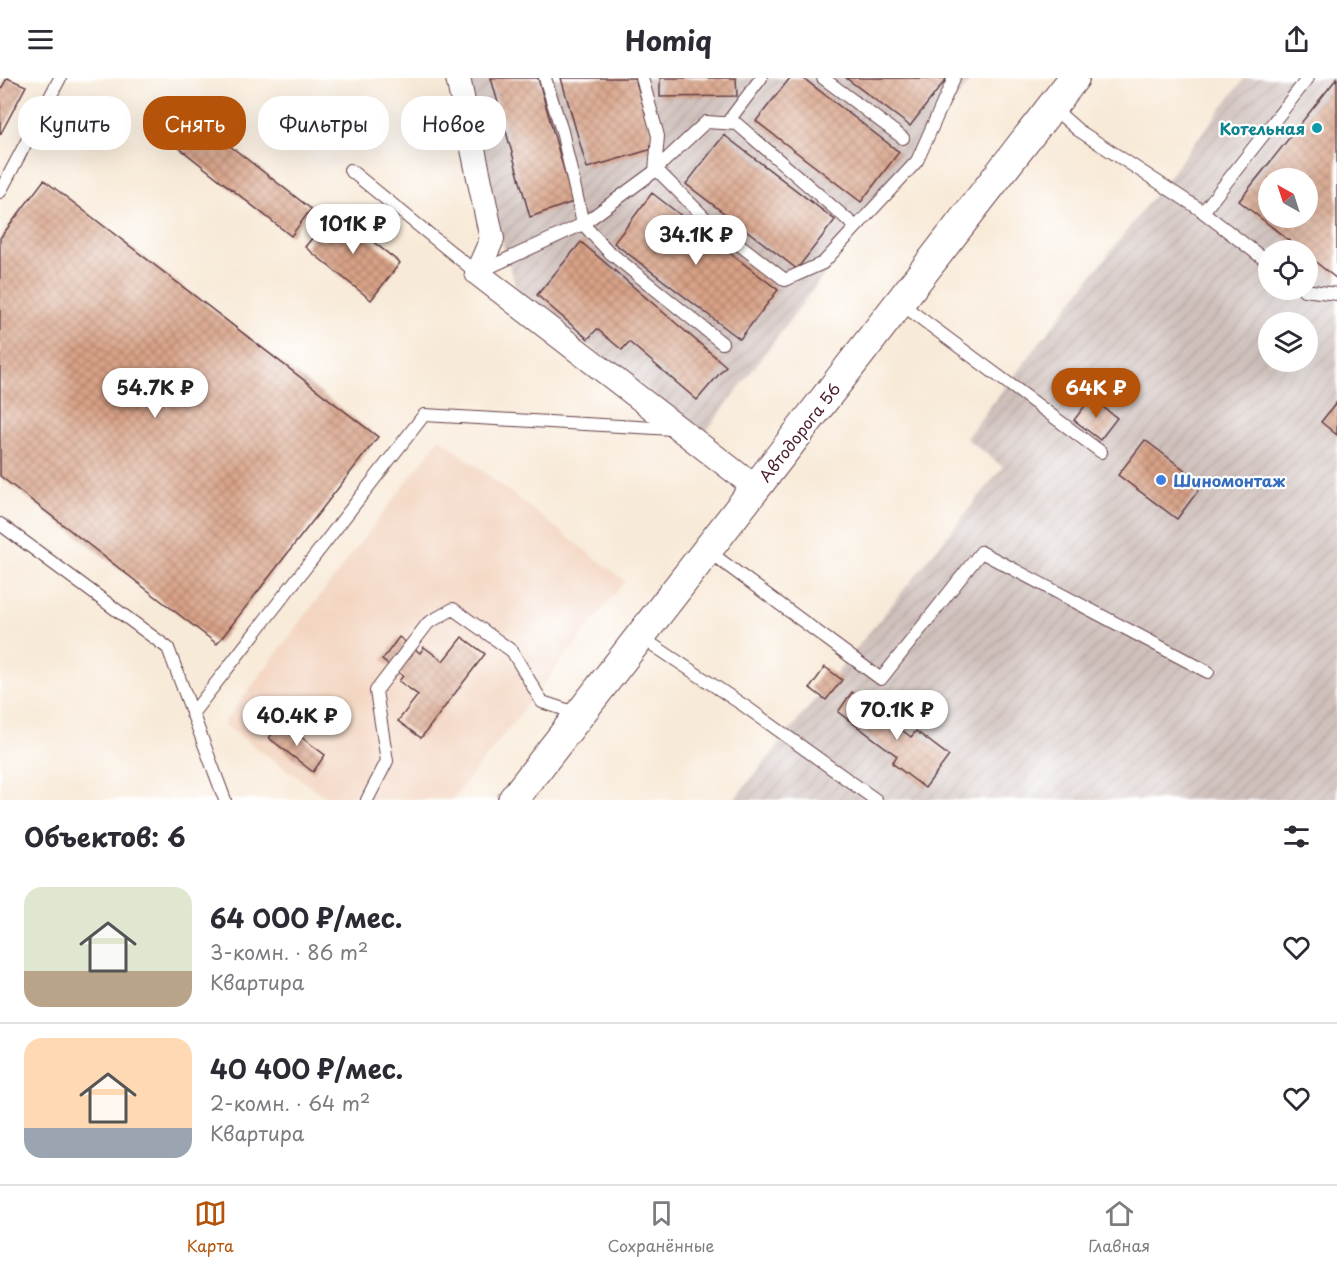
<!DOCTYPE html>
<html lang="ru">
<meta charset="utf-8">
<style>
body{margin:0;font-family:"Playpen Sans",sans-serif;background:#f7f7f7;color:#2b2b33;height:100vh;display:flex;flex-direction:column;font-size:22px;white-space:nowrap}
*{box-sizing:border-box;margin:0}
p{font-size:20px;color:#7c7c81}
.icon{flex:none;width:33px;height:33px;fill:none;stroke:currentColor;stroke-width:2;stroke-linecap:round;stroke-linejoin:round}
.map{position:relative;height:722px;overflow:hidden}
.drawer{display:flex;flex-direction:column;background:#fff;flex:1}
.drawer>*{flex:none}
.hud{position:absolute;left:18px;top:18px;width:600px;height:54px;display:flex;gap:12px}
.needle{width:39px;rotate:321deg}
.controls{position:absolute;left:1258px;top:90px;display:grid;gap:12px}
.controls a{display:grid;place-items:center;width:60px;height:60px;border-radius:50%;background:#fff;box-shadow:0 6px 24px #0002;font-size:30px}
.price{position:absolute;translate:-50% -51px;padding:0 14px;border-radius:21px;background:#fff;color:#222;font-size:20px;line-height:39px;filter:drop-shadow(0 2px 3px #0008)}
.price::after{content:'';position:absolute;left:50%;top:36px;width:18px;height:14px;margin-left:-9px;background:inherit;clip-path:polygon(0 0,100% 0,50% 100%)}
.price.on{background:#b45309;color:#fff}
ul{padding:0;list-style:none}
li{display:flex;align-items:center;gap:18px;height:150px;padding:0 24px}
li+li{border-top:2px solid #e1e1e2}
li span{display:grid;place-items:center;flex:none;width:168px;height:120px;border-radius:18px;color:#555}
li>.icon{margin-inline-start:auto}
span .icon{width:72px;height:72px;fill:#fffc;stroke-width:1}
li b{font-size:26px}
h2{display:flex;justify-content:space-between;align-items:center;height:72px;padding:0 24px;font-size:26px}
.pill{padding:0 21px;border-radius:24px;background:#fff;box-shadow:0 6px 24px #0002;font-size:21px;line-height:54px}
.pill.on{background:#b45309;color:#fff}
header{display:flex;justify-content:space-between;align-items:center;height:78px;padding:0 24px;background:#fff;font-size:27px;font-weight:700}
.menu{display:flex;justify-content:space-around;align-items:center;height:84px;border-top:2px solid #e1e1e2;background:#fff;font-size:16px;color:#7c7c81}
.menu a{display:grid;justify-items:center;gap:3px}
.menu .on{color:#b45309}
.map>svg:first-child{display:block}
.built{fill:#f3d4bf}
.industrial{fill:url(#industrial-furrows);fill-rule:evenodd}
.building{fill:url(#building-cross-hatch);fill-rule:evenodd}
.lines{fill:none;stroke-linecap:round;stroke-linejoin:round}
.service-casing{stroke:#643d45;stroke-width:14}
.minor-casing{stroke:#643d45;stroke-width:26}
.tertiary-casing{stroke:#643d45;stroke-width:32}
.service{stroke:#fff;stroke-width:12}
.minor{stroke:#fff;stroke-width:24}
.tertiary{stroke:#fff;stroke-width:30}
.culture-dot{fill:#0f9aa8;stroke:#fff;stroke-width:2}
.shop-dot{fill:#3f7fe0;stroke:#fff;stroke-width:2}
.labels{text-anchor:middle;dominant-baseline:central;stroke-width:4.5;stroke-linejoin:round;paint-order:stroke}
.culture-label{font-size:16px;font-weight:bold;fill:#0d838f;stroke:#fff;text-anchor:end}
.street-label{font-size:16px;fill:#4a1f2b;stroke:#fff}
.shop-label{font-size:16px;font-weight:bold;fill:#366cbe;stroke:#fff;text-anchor:start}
</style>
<header><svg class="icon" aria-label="menu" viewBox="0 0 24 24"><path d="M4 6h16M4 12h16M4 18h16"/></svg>Homiq<svg class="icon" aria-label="share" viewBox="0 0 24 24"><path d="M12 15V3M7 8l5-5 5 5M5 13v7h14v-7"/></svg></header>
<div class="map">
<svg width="1337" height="722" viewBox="0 0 1337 722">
<defs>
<pattern id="industrial-furrows" width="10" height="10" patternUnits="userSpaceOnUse" patternTransform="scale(1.5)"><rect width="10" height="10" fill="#cfc0bb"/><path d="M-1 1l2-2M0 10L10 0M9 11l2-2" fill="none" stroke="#b3a5a1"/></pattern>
<pattern id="building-cross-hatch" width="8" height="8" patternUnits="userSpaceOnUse" patternTransform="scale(1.5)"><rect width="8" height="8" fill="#d8a286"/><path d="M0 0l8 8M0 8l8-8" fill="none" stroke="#b1836e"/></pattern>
</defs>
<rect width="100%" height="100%" fill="#fff"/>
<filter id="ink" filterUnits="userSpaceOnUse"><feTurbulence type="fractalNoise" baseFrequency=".0167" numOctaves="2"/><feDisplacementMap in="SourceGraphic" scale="12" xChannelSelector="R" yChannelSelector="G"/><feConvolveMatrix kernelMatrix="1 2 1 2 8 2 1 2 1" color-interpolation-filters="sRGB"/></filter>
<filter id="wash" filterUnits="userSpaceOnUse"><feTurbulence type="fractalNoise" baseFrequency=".008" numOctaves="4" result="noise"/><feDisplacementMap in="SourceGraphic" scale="24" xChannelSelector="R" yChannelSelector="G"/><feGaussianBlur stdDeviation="1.35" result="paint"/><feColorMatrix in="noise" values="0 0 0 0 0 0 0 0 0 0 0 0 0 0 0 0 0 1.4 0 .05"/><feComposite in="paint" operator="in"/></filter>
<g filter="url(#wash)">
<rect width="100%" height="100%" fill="#f8ead8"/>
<path class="built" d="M440 360 625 503 452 722H330L223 646Z"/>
<path class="industrial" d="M469 0H972L705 355 517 213 500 158Z
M1245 0H1337V722H734L1003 389 966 360ZM1269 100H1308V140H1269ZM1269 172H1308V212H1269ZM1269 244H1308V284H1269Z"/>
<g id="blocks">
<path class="building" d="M7 0 26 8 0 57V13Z
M491 0H538L573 124 530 139Z
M561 0H635L656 70 587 90Z
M660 0H736L737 18 660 19Z
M790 0H803L899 74 861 124 756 43Z
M846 0H947L910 48Z
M1337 0V201L1308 178V172H1301L1239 123ZM1269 100H1308V140H1269Z
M193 39 311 131 291 158 173 65Z
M724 57 835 142 797 191 686 106Z
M44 102 378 359 217 566 0 398V160Z
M652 115 778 212 740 261 614 165Z
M334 133 400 185 371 222 305 169Z
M581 164 726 288 697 322 629 264 622 272 597 251 588 261 537 217Z
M1091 320 1117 340 1100 362 1074 342Z
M1337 324V357L1321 344Z
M1145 362 1203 406 1177 441 1118 397Z
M399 559 420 575 424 569 443 583 462 559 485 576 421 660 398 643 418 617 399 603 403 598 382 582Z
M825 589 842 602 826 622 810 610Z
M852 614 911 659 916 653 949 678 925 710 892 685 897 678 838 634Z
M281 644 325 677 313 694 269 660Z"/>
</g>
</g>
<g filter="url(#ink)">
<use href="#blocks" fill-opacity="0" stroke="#643d45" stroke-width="1.5"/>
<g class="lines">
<g class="service-casing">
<path id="service" d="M545 0 562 53 583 146 608 173 722 265
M823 0 903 60
M1052 29 1078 52 1204 134
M727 45 761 0
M350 92 477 195 583 146 655 93 658 58 642 0
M0 114 60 0
M856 149 737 46 706 44 656 91 705 140 785 202 823 185 917 83 954 0
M1269 185 1203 134 1308 0
M1304 212 1337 216
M900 225 1101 374
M0 446 168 570 225 722
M708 473 881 601 981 474 1208 594
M641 559 746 629 876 722
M192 636 424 337 673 351
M367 722 387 683 376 613 428 545 453 531 512 573 542 624 579 636"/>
</g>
<g class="minor-casing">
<path id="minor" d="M458 0 492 161 477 195 756 410"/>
</g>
<g class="tertiary-casing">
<path id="tertiary" d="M513 722 1074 0"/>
</g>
<use href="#service" class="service"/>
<use href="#minor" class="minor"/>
<use href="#tertiary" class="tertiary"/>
</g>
</g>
<circle class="culture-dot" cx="1317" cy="50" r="6"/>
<circle class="shop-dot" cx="1161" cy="402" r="6"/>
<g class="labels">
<g class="culture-label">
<text x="1305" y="50">Котельная</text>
</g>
<g class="street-label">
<text transform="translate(799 354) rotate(-52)">Автодорога 56</text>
</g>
<g class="shop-label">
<text x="1173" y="402">Шиномонтаж</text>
</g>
</g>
</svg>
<div class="controls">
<a><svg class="needle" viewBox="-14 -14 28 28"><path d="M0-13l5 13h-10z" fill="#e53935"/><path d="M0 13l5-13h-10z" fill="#7c7c81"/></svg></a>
<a><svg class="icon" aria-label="locate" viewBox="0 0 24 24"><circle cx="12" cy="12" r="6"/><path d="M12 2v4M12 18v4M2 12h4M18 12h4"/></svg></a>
<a><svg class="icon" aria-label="layers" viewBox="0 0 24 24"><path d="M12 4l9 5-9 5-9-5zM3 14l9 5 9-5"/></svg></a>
</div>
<b class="price" style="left:353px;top:177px">101K ₽</b>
<b class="price" style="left:696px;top:188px">34.1K ₽</b>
<b class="price" style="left:155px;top:341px">54.7K ₽</b>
<b class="price on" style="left:1096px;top:341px">64K ₽</b>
<b class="price" style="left:897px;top:663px">70.1K ₽</b>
<b class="price" style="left:297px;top:669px">40.4K ₽</b>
<div class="hud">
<a class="pill">Купить</a>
<a class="pill on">Снять</a>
<a class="pill">Фильтры</a>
<a class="pill">Новое</a>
</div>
</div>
<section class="drawer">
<h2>Объектов: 6<svg class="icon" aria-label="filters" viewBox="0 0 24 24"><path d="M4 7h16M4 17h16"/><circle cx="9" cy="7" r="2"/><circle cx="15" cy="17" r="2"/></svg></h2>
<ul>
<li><span style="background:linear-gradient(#dfe7d0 70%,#b9a48a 0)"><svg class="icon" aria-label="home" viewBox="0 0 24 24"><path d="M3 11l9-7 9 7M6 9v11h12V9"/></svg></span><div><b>64 000 ₽/мес.</b><p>3-комн. · 86 m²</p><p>Квартира</p></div><svg class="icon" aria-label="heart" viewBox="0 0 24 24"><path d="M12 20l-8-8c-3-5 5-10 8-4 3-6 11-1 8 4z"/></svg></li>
<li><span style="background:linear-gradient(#ffd9b3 75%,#9aa5b1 0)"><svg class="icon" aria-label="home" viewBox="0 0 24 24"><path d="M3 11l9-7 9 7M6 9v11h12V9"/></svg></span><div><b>40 400 ₽/мес.</b><p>2-комн. · 64 m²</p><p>Квартира</p></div><svg class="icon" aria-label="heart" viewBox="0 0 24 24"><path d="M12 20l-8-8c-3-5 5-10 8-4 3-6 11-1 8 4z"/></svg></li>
</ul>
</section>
<nav class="menu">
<a class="on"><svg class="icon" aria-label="map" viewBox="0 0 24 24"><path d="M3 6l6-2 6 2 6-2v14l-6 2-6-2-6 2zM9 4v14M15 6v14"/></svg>Карта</a>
<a><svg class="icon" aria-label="saved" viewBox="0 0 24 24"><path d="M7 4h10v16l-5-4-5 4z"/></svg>Сохранённые</a>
<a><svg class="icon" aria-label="home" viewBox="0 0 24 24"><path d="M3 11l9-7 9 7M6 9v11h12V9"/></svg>Главная</a>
</nav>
